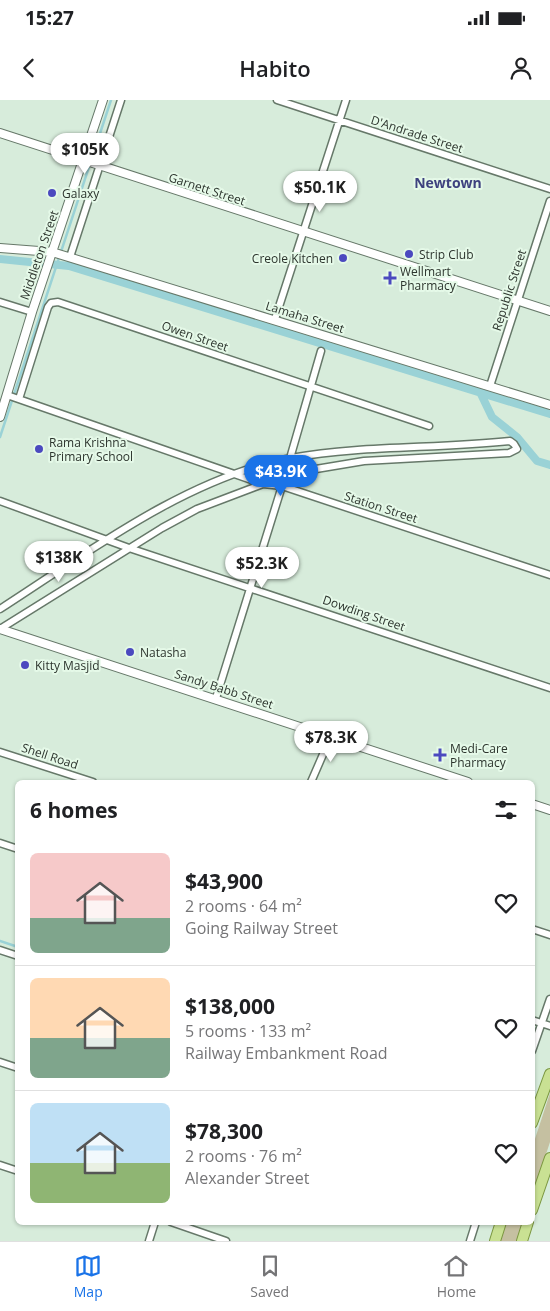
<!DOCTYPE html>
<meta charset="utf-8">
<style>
body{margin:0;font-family:"Open Sans",sans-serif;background:#f2f2f2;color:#202124;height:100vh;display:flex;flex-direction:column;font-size:19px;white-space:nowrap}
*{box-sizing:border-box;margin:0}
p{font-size:16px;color:#757577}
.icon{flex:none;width:28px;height:28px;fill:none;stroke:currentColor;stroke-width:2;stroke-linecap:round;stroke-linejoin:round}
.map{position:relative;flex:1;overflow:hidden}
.panel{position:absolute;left:15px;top:680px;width:520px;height:445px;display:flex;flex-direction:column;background:#fff;border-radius:8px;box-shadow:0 1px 4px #0004}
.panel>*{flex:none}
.price{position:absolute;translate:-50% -42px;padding:0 11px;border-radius:18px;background:#fff;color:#222;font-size:16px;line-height:32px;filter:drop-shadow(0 1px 2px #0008)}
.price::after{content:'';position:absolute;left:50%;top:30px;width:15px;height:11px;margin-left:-8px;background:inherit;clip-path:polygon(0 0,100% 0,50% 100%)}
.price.selected{background:#1a73e8;color:#fff}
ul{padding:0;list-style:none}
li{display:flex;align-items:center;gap:15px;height:125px;padding:0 15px}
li+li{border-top:1px solid #e0e0e0}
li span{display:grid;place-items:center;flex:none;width:140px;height:100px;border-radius:8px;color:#555}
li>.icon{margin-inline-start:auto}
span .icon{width:60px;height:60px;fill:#fffc;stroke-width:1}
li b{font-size:21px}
h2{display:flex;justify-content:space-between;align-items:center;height:60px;padding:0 15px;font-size:21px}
.status{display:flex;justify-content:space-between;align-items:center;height:35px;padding:0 25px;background:#fff;direction:ltr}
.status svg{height:14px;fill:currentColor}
header{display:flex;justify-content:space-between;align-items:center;height:65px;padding:0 15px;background:#fff;font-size:22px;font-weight:600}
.dock{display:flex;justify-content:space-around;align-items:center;height:70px;border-top:1px solid #e0e0e0;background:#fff;font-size:14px;color:#757577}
.dock a{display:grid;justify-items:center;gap:2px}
.dock .selected{color:#1a73e8}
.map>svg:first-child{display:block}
.green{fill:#c5c0a1}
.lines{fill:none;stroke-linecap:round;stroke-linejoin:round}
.stream{stroke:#9ad2d6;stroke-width:2.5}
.canal{stroke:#9ad2d6;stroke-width:8}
.minor-casing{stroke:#667869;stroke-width:9}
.tertiary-casing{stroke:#667869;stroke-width:10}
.primary-casing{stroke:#7b9740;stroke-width:12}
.minor{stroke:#fff;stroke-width:6}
.tertiary{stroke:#fff;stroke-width:8}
.primary{stroke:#c9e193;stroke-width:10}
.poi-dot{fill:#4b49bf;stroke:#e5f9e8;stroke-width:2}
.labels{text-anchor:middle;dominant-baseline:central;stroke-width:4;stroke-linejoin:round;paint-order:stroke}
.street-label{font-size:12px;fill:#2c342d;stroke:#e5f9e8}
.poi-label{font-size:12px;fill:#2c342d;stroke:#e5f9e8;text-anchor:start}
.neighbourhood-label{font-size:14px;font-weight:bold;fill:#3e427f;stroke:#e5f9e8}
</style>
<div class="status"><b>15:27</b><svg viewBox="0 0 49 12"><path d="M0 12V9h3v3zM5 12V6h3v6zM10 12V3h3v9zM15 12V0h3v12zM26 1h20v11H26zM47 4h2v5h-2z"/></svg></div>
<header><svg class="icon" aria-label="back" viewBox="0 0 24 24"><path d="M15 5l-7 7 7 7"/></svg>Habito<svg class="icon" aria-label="person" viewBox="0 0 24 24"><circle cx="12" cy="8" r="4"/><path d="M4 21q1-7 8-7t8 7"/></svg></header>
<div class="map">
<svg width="550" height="1141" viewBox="0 0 550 1141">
<rect width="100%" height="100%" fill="#d7ecdb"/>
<path class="green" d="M550 993V1042L533 1094V1045Z
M506 1123H523L517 1141H500Z"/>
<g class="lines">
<path class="stream" d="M0 337 111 0
M0 841 18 847"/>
<path class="canal" d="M0 159 69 166 550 314
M480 292 492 317 517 337 537 361 550 365"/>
<g class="minor-casing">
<path id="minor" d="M277 0 550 89
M70 157 121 0
M0 202 32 212
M275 219 346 0
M490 286 550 101
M7 295 263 384 282 386 550 475
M19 299 48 207 51 203 58 202 429 326
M0 401 129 448 550 588
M0 509C87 453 188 377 291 358 363 345 437 349 510 341L514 344 517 349 509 353 364 361 286 374
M0 529 162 428 197 409 263 384
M216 598 282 386 321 251
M0 652 93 682
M311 682 331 636
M0 743 18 749
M532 829 550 835
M0 850 18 856
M532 920 550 926
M532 951 550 899
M0 962 18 968
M0 1065 18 1071
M171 1122 226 1141
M149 1141 155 1122
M470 1141 476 1122"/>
</g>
<g class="tertiary-casing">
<path id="tertiary" d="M0 33 550 211
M0 148 52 152 550 305
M0 317 32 212 103 0
M0 529 468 682
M532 704 550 710"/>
</g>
<g class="primary-casing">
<path id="primary" d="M532 1023 550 974
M532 1110 550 1058
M495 1141 501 1122
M522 1141 528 1122"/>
</g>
<use href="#minor" class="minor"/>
<use href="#tertiary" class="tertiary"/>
<use href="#primary" class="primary"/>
</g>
<g class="poi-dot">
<circle cx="52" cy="93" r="5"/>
<circle cx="409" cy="154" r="5"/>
<circle cx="343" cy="158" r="5"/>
<path d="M387.5 170.5h5v5h5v5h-5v5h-5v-5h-5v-5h5z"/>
<circle cx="39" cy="349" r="5"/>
<circle cx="130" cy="552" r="5"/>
<circle cx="25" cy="565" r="5"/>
<path d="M437.5 647.5h5v5h5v5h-5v5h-5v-5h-5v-5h5z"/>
</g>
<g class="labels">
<g class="street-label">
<text transform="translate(417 34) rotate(18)">D'Andrade Street</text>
<text transform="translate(207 89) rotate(18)">Garnett Street</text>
<text transform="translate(39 155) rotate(-71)">Middleton Street</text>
<text transform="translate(509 190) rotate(-72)">Republic Street</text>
<text transform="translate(305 217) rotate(17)">Lamaha Street</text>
<text transform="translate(195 236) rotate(19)">Owen Street</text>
<text transform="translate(381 407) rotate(18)">Station Street</text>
<text transform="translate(364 513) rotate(19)">Dowding Street</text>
<text transform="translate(224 589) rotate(18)">Sandy Babb Street</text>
<text transform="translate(50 656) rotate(18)">Shell Road</text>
</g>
<g class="poi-label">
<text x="62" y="93">Galaxy</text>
<text x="419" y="154">Strip Club</text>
<text x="333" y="158" text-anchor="end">Creole Kitchen</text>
<text x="400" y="171">Wellmart<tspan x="400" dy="14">Pharmacy</tspan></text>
<text x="49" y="342">Rama Krishna<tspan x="49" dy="14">Primary School</tspan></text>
<text x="140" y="552">Natasha</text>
<text x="35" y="565">Kitty Masjid</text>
<text x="450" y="648">Medi-Care<tspan x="450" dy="14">Pharmacy</tspan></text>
</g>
<g class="neighbourhood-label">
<text x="448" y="82">Newtown</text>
</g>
</g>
</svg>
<b class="price" style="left:85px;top:75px">$105K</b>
<b class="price" style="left:320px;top:113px">$50.1K</b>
<b class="price selected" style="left:281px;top:397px">$43.9K</b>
<b class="price" style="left:59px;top:483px">$138K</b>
<b class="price" style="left:262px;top:489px">$52.3K</b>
<b class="price" style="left:331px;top:663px">$78.3K</b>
<section class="panel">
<h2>6 homes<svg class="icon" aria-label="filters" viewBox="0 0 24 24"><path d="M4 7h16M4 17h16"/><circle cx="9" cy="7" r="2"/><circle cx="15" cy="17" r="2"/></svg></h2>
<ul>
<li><span style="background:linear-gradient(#f6c9c9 65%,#7fa58c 0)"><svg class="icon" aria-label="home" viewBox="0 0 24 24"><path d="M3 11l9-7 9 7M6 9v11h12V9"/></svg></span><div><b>$43,900</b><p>2 rooms · 64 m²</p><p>Going Railway Street</p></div><svg class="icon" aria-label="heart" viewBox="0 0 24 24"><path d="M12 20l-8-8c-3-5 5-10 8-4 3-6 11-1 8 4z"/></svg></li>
<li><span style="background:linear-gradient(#ffd9b3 60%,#7fa58c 0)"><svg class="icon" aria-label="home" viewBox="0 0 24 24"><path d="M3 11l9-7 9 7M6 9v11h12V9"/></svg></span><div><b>$138,000</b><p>5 rooms · 133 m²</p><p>Railway Embankment Road</p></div><svg class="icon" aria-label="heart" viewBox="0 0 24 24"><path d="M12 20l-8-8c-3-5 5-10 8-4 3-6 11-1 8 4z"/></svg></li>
<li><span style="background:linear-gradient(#bfe0f5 60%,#8fb573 0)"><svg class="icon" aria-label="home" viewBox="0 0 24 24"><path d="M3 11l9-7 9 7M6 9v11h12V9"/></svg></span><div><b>$78,300</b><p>2 rooms · 76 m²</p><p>Alexander Street</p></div><svg class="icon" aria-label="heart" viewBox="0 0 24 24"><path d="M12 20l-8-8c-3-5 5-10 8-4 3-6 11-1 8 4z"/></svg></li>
</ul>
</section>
</div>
<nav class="dock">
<a class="selected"><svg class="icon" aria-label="map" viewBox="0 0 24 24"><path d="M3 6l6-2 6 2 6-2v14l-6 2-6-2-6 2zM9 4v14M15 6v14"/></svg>Map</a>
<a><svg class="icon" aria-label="saved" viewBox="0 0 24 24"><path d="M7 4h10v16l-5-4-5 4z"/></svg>Saved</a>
<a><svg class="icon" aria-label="home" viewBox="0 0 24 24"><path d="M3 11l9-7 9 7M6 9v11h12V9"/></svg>Home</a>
</nav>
